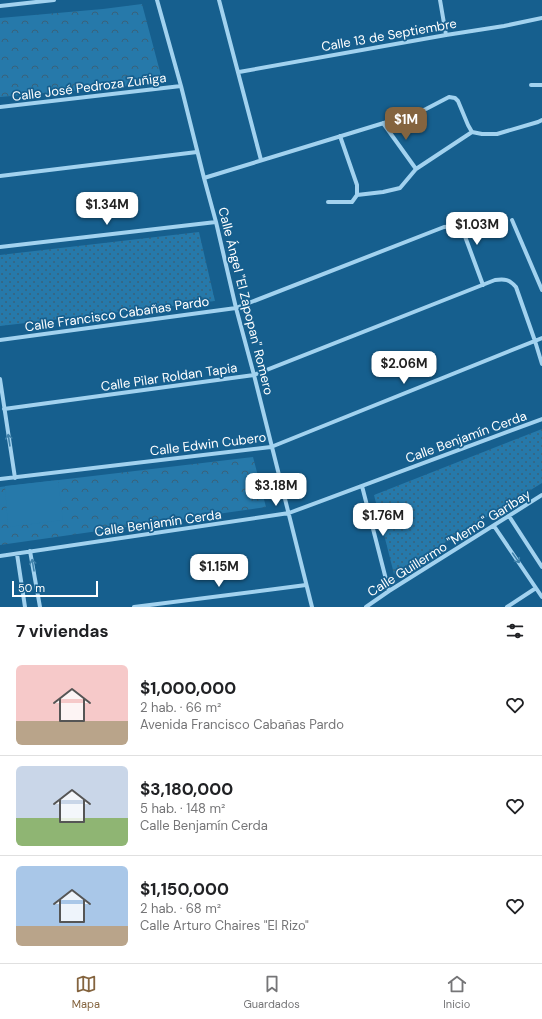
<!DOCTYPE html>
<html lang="es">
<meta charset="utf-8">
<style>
body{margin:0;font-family:"DM Sans",sans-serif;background:#f6f6f6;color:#202124;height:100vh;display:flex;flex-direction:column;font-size:15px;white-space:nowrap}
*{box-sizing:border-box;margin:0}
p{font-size:13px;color:#757577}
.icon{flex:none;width:22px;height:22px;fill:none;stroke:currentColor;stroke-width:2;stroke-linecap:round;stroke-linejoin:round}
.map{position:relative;height:607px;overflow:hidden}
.side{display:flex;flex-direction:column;background:#fff;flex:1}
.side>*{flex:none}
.scale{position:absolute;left:12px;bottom:10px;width:86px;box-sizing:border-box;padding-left:4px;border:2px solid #fff;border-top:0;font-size:11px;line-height:14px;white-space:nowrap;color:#fff;-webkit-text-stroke:3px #165f8e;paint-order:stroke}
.price{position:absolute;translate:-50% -34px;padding:0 9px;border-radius:8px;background:#fff;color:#222;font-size:13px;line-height:26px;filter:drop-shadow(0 1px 2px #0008)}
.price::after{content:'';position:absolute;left:50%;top:24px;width:12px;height:9px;margin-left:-6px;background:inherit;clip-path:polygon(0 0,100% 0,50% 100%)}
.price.active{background:#84643f;color:#fff}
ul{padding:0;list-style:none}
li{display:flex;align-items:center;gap:12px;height:100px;padding:0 16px}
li+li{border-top:1px solid #e0e0e0}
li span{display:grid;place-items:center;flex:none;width:112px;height:80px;border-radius:6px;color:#555}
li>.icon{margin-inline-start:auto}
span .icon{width:48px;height:48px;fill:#fffc;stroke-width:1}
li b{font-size:17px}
h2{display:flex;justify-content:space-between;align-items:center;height:48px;padding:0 16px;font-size:17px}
.tabs{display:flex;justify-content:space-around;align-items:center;height:56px;border-top:1px solid #e0e0e0;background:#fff;font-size:11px;color:#757577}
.tabs a{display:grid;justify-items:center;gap:2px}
.tabs .active{color:#84643f}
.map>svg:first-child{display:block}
.grass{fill:url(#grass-dots)}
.forest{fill:url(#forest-crowns)}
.garden{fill:#2679aa}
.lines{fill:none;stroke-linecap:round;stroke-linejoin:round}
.street{stroke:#a2d2ef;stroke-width:4}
.oneway{stroke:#4082ab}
.labels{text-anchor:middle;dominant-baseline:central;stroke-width:3.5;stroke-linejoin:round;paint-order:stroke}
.street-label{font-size:13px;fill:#fff;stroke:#165f8e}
</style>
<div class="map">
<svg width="542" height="607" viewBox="0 0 542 607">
<defs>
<pattern id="grass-dots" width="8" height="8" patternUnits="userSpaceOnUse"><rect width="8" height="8" fill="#2679aa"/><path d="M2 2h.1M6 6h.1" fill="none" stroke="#39627b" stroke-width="1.8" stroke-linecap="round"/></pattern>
<pattern id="forest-crowns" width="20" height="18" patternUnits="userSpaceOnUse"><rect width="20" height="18" fill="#2679aa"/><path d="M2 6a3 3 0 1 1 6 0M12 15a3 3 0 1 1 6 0" fill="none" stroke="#39627b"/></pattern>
</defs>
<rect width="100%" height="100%" fill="#165f8e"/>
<path class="grass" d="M199 232 215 301 0 326V255Z
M542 429V483L394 574 374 495Z"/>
<path class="forest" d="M142 4 163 83 0 97V18L103 9Z
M253 457 266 507 0 545V487Z"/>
<path class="garden" d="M58 480 63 520 8 527 5 486Z"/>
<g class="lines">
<path class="street" d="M157 0 181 86 204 178 216 222 236 308 254 375 312 607
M219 0 261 160
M440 0 446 35
M0 6 54 0
M239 72 446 35 504 26 542 18
M531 85H542
M0 107 181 86
M383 123 416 169
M0 176 197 152
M204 178 410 115 426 109 449 97 455 98 458 101 468 125 472 132 482 134H497L538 122 542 120
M357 195 383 192 400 188 416 169 472 132
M328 202H352L357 195V185L340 136
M512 220 542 290
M0 247 216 222
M0 340 236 308 444 227C452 226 456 226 463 231L483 285
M0 379 15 478
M4 409 254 375 495 280C505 279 509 279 516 287L535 341 542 364
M0 479 271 447 542 338
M362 486 389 591
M509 516 542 567
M494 526 542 597
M30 551 40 607
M17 554 25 607
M0 556 289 513 542 419
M134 607 306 585
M366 607 389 591 542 495
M507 607 536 588"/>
</g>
<defs><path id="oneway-shaft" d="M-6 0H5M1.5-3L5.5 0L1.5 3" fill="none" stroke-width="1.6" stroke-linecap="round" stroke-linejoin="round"/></defs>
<g class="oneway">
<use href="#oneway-shaft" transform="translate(9 440) rotate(-99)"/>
<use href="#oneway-shaft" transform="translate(516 558) rotate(55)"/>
<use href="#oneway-shaft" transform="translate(33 565) rotate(-100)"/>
</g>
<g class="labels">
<g class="street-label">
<text transform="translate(389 35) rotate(-10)">Calle 13 de Septiembre</text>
<text transform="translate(89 87) rotate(-7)">Calle José Pedroza Zuñiga</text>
<text transform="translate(246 301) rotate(76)">Calle Ángel "El Zapopan" Romero</text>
<text transform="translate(117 314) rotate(-8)">Calle Francisco Cabañas Pardo</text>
<text transform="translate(169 377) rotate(-8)">Calle Pilar Roldan Tapia</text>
<text transform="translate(466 437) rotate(-20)">Calle Benjamín Cerda</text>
<text transform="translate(208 444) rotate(-7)">Calle Edwin Cubero</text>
<text transform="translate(158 523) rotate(-8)">Calle Benjamín Cerda</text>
<text transform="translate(449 543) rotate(-32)">Calle Guillermo "Memo" Garibay</text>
</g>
</g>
</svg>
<div class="scale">50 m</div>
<b class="price active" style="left:406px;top:141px">$1M</b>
<b class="price" style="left:107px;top:226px">$1.34M</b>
<b class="price" style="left:477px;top:246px">$1.03M</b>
<b class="price" style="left:404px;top:385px">$2.06M</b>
<b class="price" style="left:276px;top:507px">$3.18M</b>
<b class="price" style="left:383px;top:537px">$1.76M</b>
<b class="price" style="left:219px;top:588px">$1.15M</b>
</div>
<section class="side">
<h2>7 viviendas<svg class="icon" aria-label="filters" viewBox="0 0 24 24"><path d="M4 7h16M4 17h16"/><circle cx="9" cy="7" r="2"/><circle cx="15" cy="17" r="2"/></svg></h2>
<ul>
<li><span style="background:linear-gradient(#f6c9c9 70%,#b9a48a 0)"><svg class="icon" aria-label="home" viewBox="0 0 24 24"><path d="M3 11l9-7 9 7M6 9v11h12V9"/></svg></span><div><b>$1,000,000</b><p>2 hab. · 66 m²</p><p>Avenida Francisco Cabañas Pardo</p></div><svg class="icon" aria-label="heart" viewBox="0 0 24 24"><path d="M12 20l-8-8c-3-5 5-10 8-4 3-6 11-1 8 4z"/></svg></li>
<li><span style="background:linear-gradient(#c9d6e8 65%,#8fb573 0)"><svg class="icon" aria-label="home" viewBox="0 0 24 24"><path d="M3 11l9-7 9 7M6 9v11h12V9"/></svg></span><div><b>$3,180,000</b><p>5 hab. · 148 m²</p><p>Calle Benjamín Cerda</p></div><svg class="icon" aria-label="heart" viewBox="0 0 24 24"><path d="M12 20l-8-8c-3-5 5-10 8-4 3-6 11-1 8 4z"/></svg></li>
<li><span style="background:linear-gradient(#a9c7e8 75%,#b9a48a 0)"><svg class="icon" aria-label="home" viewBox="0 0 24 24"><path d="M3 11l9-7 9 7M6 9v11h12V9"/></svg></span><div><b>$1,150,000</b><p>2 hab. · 68 m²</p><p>Calle Arturo Chaires &quot;El Rizo&quot;</p></div><svg class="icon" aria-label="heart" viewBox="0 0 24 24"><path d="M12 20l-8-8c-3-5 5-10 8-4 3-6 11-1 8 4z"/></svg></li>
</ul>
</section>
<nav class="tabs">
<a class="active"><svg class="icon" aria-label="map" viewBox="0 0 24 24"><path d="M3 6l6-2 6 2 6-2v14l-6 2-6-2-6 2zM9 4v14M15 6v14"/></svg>Mapa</a>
<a><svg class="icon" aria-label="saved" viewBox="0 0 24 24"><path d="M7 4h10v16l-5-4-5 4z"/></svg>Guardados</a>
<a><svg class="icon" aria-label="home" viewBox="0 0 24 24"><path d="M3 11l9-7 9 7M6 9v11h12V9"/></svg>Inicio</a>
</nav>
